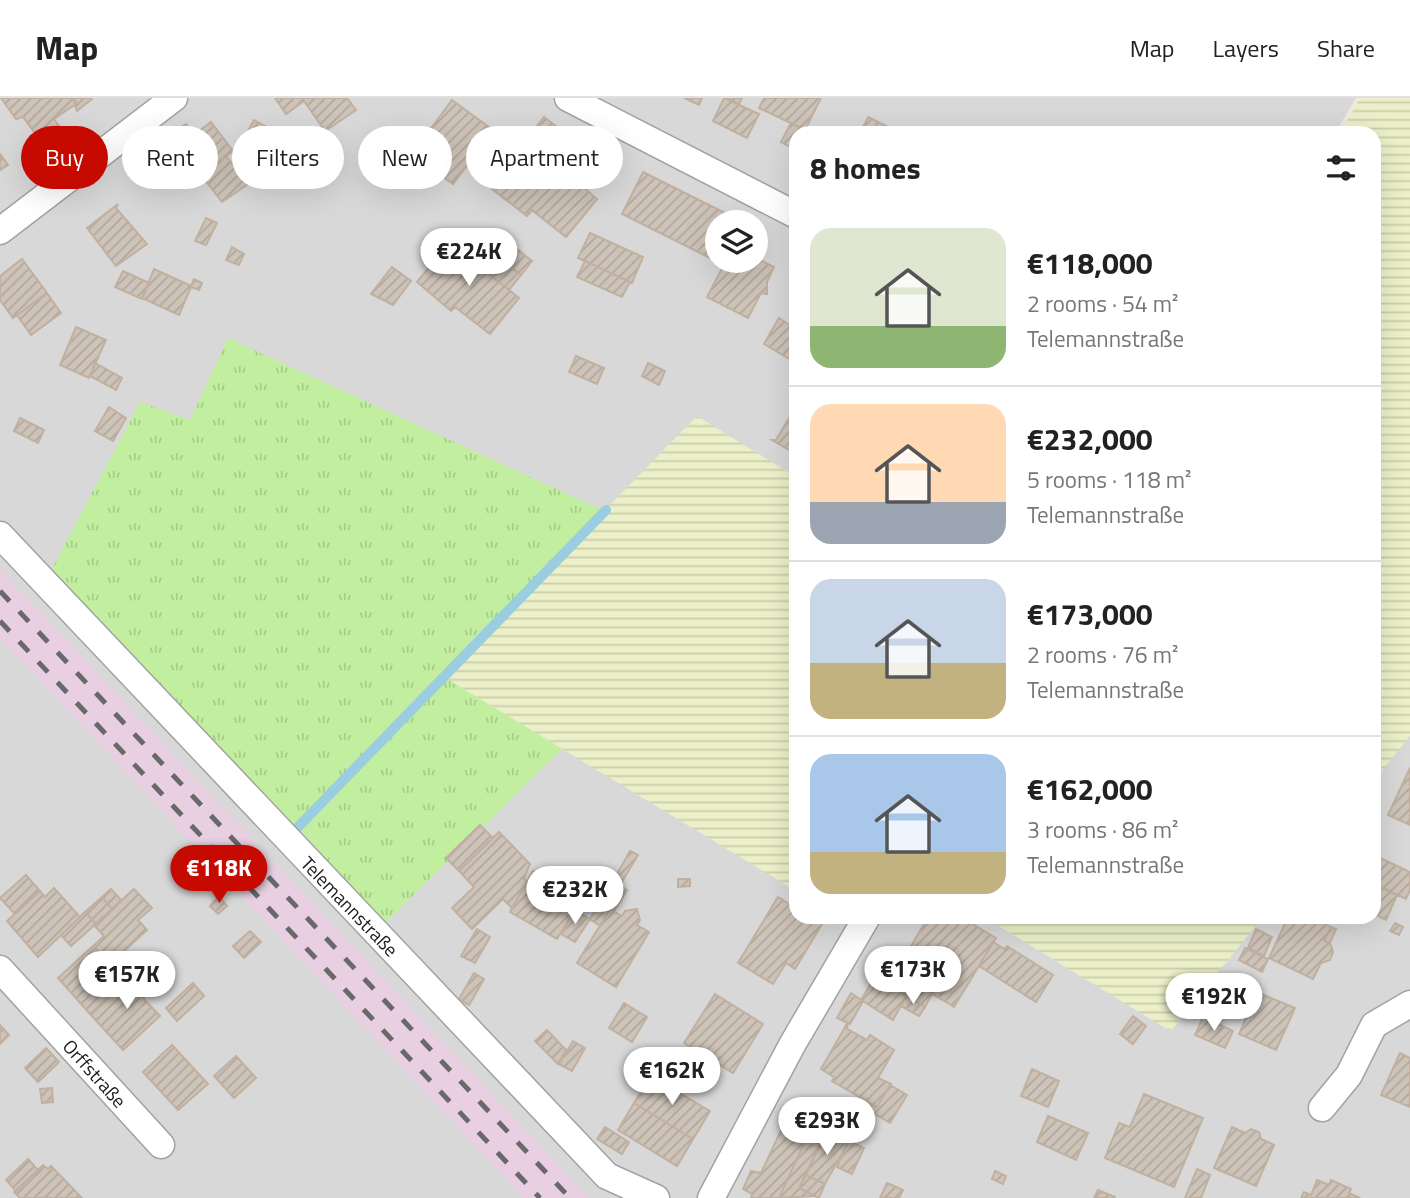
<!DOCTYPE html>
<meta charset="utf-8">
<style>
body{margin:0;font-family:"Titillium Web",sans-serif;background:#f6f6f6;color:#222;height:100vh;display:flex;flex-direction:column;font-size:26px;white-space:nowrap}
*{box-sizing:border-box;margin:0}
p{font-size:23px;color:#767676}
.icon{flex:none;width:38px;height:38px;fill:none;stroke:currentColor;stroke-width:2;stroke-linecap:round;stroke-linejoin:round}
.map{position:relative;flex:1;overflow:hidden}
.details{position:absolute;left:789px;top:28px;width:592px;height:798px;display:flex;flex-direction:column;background:#fff;border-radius:21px;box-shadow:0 7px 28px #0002}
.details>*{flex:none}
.hud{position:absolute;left:21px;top:28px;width:663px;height:63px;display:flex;gap:14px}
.tools{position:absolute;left:705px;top:112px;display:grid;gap:14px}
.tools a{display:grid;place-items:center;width:63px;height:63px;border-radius:50%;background:#fff;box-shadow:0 7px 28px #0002;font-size:35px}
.price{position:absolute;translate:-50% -60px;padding:0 16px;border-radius:24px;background:#fff;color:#222;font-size:23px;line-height:46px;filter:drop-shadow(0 2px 4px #0008)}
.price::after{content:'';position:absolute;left:50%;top:42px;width:21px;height:16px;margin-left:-10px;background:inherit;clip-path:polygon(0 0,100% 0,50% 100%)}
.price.active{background:#c60a00;color:#fff}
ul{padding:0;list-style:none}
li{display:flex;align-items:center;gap:21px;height:175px;padding:0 21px}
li+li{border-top:2px solid #e0e0e0}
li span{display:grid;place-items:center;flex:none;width:196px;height:140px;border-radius:21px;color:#555}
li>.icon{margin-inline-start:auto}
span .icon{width:84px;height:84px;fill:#fffc;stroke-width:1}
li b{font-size:30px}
h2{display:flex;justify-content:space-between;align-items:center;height:84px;padding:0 21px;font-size:30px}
.tag{padding:0 24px;border-radius:32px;background:#fff;box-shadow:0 7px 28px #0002;font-size:24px;line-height:63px}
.tag.active{background:#c60a00;color:#fff}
header{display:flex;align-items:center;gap:42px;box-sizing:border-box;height:98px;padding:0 35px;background:#fff;border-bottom:2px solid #e0e0e0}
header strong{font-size:33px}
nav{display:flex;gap:38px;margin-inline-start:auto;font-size:24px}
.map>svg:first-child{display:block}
.residential{fill:#d9d8d8;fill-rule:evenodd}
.railway{fill:#e8d0e2}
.farmland{fill:url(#farmland-rules)}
.grass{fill:url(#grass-tufts)}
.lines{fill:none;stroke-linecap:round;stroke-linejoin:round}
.stream{stroke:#9bcde1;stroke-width:10}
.building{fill:url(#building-hatch);stroke:#c1b0a0;stroke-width:2}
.minor-casing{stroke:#a2a2a2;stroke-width:29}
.minor{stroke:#fff;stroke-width:26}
.rail{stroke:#696969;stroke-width:5;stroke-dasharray:14 14;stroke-linecap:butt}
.labels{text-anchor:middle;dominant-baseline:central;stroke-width:5;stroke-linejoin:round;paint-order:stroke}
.street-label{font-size:19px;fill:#1b1b1b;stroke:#fff}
</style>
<header>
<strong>Map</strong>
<nav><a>Map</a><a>Layers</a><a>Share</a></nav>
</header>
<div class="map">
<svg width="1410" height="1100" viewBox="0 0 1410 1100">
<defs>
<pattern id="farmland-rules" width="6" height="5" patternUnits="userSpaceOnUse" patternTransform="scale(1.75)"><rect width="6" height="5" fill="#ebf0c8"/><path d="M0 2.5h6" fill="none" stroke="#c9cdab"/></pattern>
<pattern id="grass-tufts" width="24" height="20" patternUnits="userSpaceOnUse" patternTransform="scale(1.75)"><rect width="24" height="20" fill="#c2ef9f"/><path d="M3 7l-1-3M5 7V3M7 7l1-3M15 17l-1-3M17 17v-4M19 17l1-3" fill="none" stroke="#a6cc88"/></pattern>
<pattern id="building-hatch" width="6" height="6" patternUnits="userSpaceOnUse" patternTransform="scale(1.75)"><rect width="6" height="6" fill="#cec3b8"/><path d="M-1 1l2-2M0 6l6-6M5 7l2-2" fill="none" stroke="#b0a79e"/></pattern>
</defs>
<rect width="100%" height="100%" fill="#eeeadf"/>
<path class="residential" d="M0 0H1356L1335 35H796V819H984L1171 933 1262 819H1374V681L1410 637V1100H0ZM718 124H756V163H718Z"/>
<path class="railway" d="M0 471 589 1100H524L0 540Z"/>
<path class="farmland" d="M1360 0H1410V638L1374 683V35H1340Z
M697 318 796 379V793L442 578Z
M984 819H1263L1170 933Z"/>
<path class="grass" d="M228 240 604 413 442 578 562 651 384 826 52 471 140 304 190 322Z"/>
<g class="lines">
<path class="stream" d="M297 730 606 412"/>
</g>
<path class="building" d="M1 0H73L77 5 54 21 60 29 41 43 23 19 16 21Z
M73 0H91L92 1 77 13Z
M275 0H347L356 12 325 33 304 3 286 16Z
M684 0H702L699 7Z
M724 0 759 16 747 40 713 23Z
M727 0H742L739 6Z
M764 0H821L805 32 759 10Z
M452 2 493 32 453 86 412 56Z
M544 19 567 37 550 60 597 101 566 139 532 112 527 118 492 91 529 44 526 42Z
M868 19 900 35H860Z
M254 22 272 32 265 46 247 35Z
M211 24 233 53 188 87 166 57 179 48 170 36 186 26 194 37Z
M791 25 805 32 796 35V52L781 44Z
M272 32 294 44 272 83 250 71Z
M387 37 414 57 397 79 365 64Z
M0 56 8 67 0 72Z
M226 58 248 86 222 104 201 77Z
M643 74 743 124H718V163H726L724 167 622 116Z
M118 106 116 110 147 146 116 168 87 130Z
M206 120 217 125 206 147 195 143Z
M590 135 643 159 632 185 578 160Z
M506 142 532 163 521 177 494 156Z
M459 143 488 167 484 172 519 200 490 236 455 209 451 213 417 184 431 167 437 172Z
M232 149 244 156 239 167 226 162Z
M494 156 521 177 509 192 484 172Z
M756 160 774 169 767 184V196L761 195 748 220 707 199 726 163H756Z
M22 161 47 195 13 220 0 202V178Z
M585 163 630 184 622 199 577 179Z
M392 169 411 183 393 207 371 196Z
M154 171 191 188 194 181 202 185 199 192 191 189 179 217 142 200Z
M123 173 149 185 142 201 115 189Z
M47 195 61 215 31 237 17 217Z
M779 220 796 231V254L791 262 764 246Z
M76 229 106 242 89 280 60 267Z
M576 258 604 270 597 286 569 274Z
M95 265 122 280 116 292 90 278Z
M648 265 665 273 659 287 642 278Z
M796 308V356L772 342H776Z
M109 309 126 320 113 343 95 333Z
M20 320 44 332 38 345 14 333Z
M1410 670V727L1388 717Z
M480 727 493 740 459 773 446 760Z
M499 734 530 766 524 780 527 784 512 810 503 801 472 831 452 810 474 789 459 773Z
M630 753 638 757 620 787 613 783Z
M1374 757 1410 774V792L1406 801 1374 786Z
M533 773 581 801 557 841 510 814Z
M26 777 40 793 15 816 0 800Z
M678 781H690V788L678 789Z
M613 783 627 792 614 813 610 811 600 828 590 821Z
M1374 786 1397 797 1386 822 1374 816Z
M54 790 80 819 38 859 7 823 40 793 45 799Z
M111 791 121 802 112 811 102 799Z
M134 791 152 810 138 822 147 832 110 866 93 848 104 838 94 827Z
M219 798 227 808 218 816 210 808Z
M102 799 112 811 96 826 85 814Z
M778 799 796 810V819H810L822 826 795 871 786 865 773 886 738 865Z
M610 811 622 818 625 813 637 811 640 822 637 827 649 834 616 889 577 865Z
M575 812 590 821 575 844 561 836Z
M85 814 96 826 71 848 61 837Z
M928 819H961L996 840 954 909 896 874Z
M1288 819H1310L1331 829 1324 843 1330 845 1333 854 1330 862 1321 865 1313 881 1269 860Z
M1395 825 1403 829 1399 837 1390 833Z
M1331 829 1336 831 1330 845 1324 843Z
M477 831 490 839 475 865 461 858Z
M1256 831 1272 839 1264 858 1248 850Z
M250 833 261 844 244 860 233 848Z
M993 844 1005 851 1007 848 1053 877 1036 904 979 868Z
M93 848 110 866 122 855 138 873 90 916 58 880Z
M1245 850 1268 861 1262 874 1239 862Z
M883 866 908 882 901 894 875 879Z
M138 873 154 890 143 900 160 918 123 952 90 916Z
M474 875 484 881 469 907 459 901Z
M875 879 906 898 893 922 861 902Z
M908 882 932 896 925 909 901 894Z
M193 885 204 898 177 923 166 910Z
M1257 894 1295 910 1276 952 1239 936Z
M851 895 863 903 850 926 837 920Z
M715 896 763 926 733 975 684 945Z
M906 898 925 909 919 918 901 908Z
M624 905 647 919 632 944 609 930Z
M1133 918 1146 928 1133 946 1120 936Z
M1203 919 1233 933 1225 950 1195 937Z
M848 924 847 931 867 942 870 937 894 952 878 980 891 986 877 1009 832 983 834 979 821 971Z
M0 927 9 937 0 946Z
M547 932 566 952 558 966 535 943Z
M573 943 585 950 572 973 559 966Z
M172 947 208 986 178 1012 143 974Z
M46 950 59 964 38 984 25 970Z
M1400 955 1410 960V1009L1381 997Z
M236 958 256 980 234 1000 214 978Z
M665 964 690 979 683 991 658 976Z
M1032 971 1059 983 1048 1009 1021 998Z
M651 978 710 1013 693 1041 634 1005Z
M890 987 907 997 890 1025 859 1007 862 1001 877 1009Z
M52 990 53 1004 42 1005 40 991Z
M1144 996 1203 1020 1174 1089 1105 1060 1119 1025 1130 1029Z
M634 1005 693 1041 677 1068 618 1032Z
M790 1015 827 1032 820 1046 783 1028Z
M1048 1018 1088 1035 1076 1062 1037 1044Z
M783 1028 807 1039 779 1100H751L752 1096 743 1091 751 1073 761 1075Z
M605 1029 629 1044 622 1056 597 1041Z
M1232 1029 1245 1035 1251 1031 1259 1034 1261 1041 1274 1047 1256 1088 1214 1070Z
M827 1032 849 1043 825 1086 806 1077Z
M807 1039 820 1046 799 1090 815 1098 779 1100Z
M849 1043 864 1050 852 1076 837 1069Z
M28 1061 38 1072 16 1093 6 1082Z
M43 1067 48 1071 51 1068 82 1100H20L14 1094Z
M1197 1071 1210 1077 1201 1100H1185Z
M995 1073 1006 1078 1003 1086 992 1081Z
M806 1077 825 1086 819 1100 799 1090Z
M1317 1082 1329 1087 1331 1082 1351 1091 1349 1095 1360 1100H1301L1304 1094 1311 1097Z
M887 1085 903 1092 899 1100H880Z
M1098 1092 1115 1099V1100H1094Z"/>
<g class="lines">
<g class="minor-casing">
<path id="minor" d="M568 0 796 117
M0 133 174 0
M0 437 607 1078 656 1100
M0 871 161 1047
M1322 1010 1349 977 1374 927 1410 906
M711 1100 792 947 867 819"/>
</g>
<use href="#minor" class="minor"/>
<path class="rail" d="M0 493 570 1100
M0 523 540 1100"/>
</g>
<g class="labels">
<g class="street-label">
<text transform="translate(350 808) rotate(46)">Telemannstraße</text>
<text transform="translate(95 975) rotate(48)">Orffstraße</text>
</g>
</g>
</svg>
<div class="tools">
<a><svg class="icon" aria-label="layers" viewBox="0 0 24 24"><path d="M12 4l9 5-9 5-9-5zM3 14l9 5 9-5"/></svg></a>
</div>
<b class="price" style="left:469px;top:190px">€224K</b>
<b class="price active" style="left:219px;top:807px">€118K</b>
<b class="price" style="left:575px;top:828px">€232K</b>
<b class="price" style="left:913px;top:908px">€173K</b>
<b class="price" style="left:127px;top:913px">€157K</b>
<b class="price" style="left:1214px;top:935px">€192K</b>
<b class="price" style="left:672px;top:1009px">€162K</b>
<b class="price" style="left:827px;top:1059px">€293K</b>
<div class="hud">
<a class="tag active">Buy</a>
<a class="tag">Rent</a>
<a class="tag">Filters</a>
<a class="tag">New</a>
<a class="tag">Apartment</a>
</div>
<section class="details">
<h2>8 homes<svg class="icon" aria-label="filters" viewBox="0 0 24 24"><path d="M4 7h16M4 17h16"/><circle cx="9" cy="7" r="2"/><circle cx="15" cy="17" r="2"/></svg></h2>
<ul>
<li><span style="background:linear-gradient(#dfe7d0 70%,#8fb573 0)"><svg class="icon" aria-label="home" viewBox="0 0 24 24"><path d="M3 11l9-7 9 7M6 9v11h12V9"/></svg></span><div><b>€118,000</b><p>2 rooms · 54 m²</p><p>Telemannstraße</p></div></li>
<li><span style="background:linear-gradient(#ffd9b3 70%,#9aa5b1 0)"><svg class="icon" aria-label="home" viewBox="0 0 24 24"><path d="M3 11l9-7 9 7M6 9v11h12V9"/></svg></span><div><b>€232,000</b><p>5 rooms · 118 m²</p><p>Telemannstraße</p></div></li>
<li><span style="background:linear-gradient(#c9d6e8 60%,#c2b280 0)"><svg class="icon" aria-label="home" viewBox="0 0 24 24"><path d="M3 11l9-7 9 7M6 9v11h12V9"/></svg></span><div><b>€173,000</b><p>2 rooms · 76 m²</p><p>Telemannstraße</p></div></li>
<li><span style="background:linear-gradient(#a9c7e8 70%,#c2b280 0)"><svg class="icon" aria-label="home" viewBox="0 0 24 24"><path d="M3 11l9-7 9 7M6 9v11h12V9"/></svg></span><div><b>€162,000</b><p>3 rooms · 86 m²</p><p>Telemannstraße</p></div></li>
</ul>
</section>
</div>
